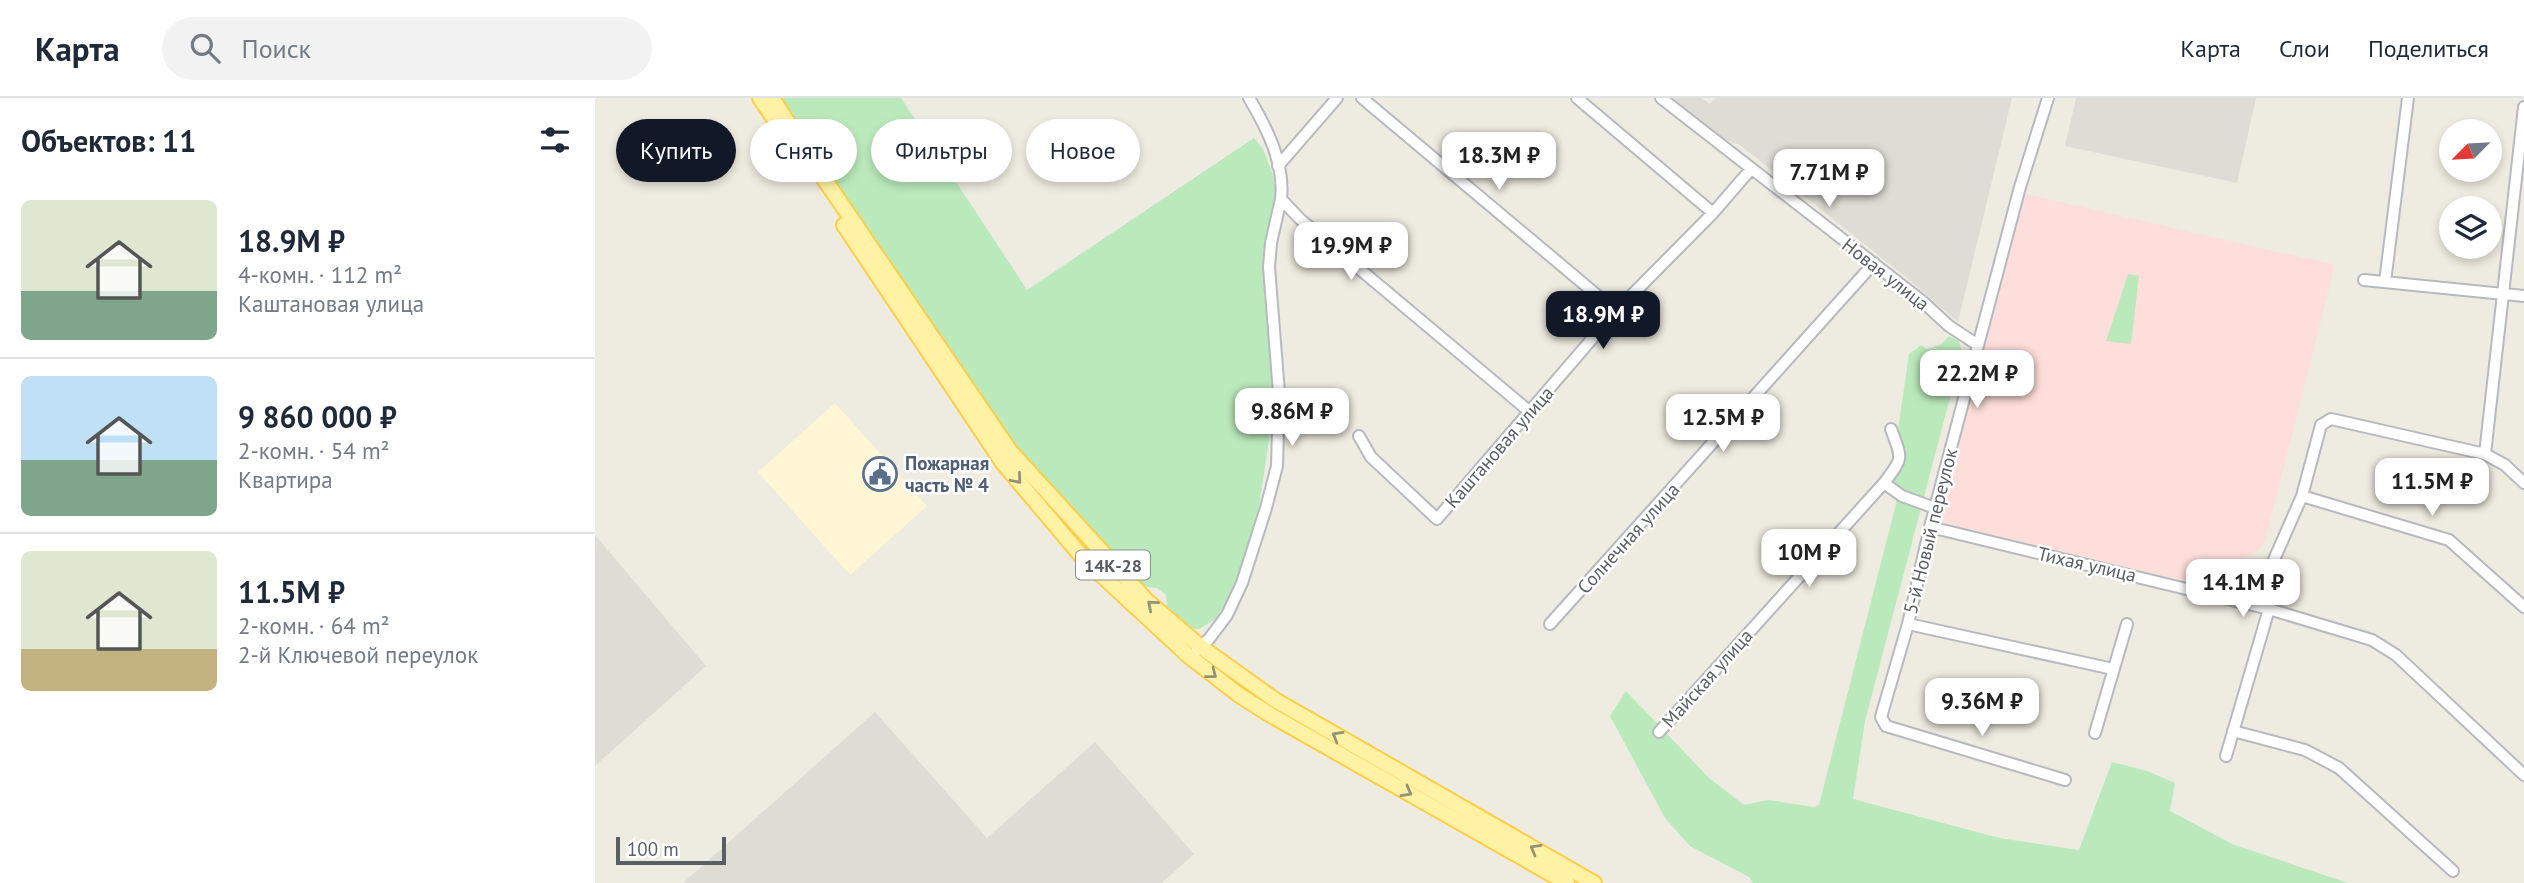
<!DOCTYPE html>
<html lang="ru">
<meta charset="utf-8">
<style>
body{margin:0;font-family:"PT Sans",sans-serif;background:#f2f2f3;color:#1f2937;height:100vh;display:flex;flex-direction:column;font-size:26px;white-space:nowrap}
*{box-sizing:border-box;margin:0}
p{font-size:23px;color:#747a83}
.icon{flex:none;width:38px;height:38px;fill:none;stroke:currentColor;stroke-width:2;stroke-linecap:round;stroke-linejoin:round}
.map{position:relative;flex:1;overflow:hidden}
.details{display:flex;flex-direction:column;background:#fff;width:595px}
.details>*{flex:none}
.hud{position:absolute;left:21px;top:21px;width:665px;height:63px;display:flex;gap:14px}
.needle{width:46px;rotate:246deg}
.controls{position:absolute;left:1844px;top:21px;display:grid;gap:14px}
.controls a{display:grid;place-items:center;width:63px;height:63px;border-radius:50%;background:#fff;box-shadow:0 4px 10px #0003;font-size:35px}
.scale{position:absolute;left:21px;bottom:18px;width:110px;box-sizing:border-box;padding-left:7px;border:4px solid #595e63;border-top:0;font-size:19px;line-height:24px;white-space:nowrap;color:#595e63;-webkit-text-stroke:5px #fff;paint-order:stroke}
.price{position:absolute;translate:-50% -60px;padding:0 16px;border-radius:14px;background:#fff;color:#222;font-size:23px;line-height:46px;filter:drop-shadow(0 2px 4px #0008)}
.price::after{content:'';position:absolute;left:50%;top:42px;width:21px;height:16px;margin-left:-10px;background:inherit;clip-path:polygon(0 0,100% 0,50% 100%)}
.price.on{background:#111827;color:#fff}
ul{padding:0;list-style:none}
li{display:flex;align-items:center;gap:21px;height:175px;padding:0 21px}
li+li{border-top:2px solid #e0e1e3}
li span{display:grid;place-items:center;flex:none;width:196px;height:140px;border-radius:10px;color:#555}
li>.icon{margin-inline-start:auto}
span .icon{width:84px;height:84px;fill:#fffc;stroke-width:1}
li b{font-size:30px}
h2{display:flex;justify-content:space-between;align-items:center;height:84px;padding:0 21px;font-size:30px}
.chip{padding:0 24px;border-radius:32px;background:#fff;box-shadow:0 4px 10px #0003;font-size:24px;line-height:63px}
.chip.on{background:#111827;color:#fff}
header{display:flex;align-items:center;gap:42px;box-sizing:border-box;height:98px;padding:0 35px;background:#fff;border-bottom:2px solid #e0e1e3}
header strong{font-size:33px}
nav{display:flex;gap:38px;margin-inline-start:auto;font-size:24px}
.search{width:490px;height:63px;background:#f2f2f3;display:flex;align-items:center;gap:18px;box-sizing:border-box;padding:0 24px;border-radius:38px;color:#747a83;font-size:26px}
main{display:flex;flex:1;min-height:0}
.map>svg:first-child{display:block}
.commercial{fill:#fff6d5}
.industrial{fill:#deddd5}
.medical{fill:#fededa}
.green{fill:#bae9bb}
.lines{fill:none;stroke-linecap:round;stroke-linejoin:round}
.minor-casing{stroke:#b6b9bf;stroke-width:14}
.major-casing{stroke:#ffce49;stroke-width:18}
.minor{stroke:#fff;stroke-width:10}
.major{stroke:#fff2a5;stroke-width:14}
.oneway{stroke:#93927a}
.labels{text-anchor:middle;dominant-baseline:central;stroke-width:5;stroke-linejoin:round;paint-order:stroke}
.shield{fill:#fff;stroke:#8b8e92;stroke-width:2}
.shield-label{font-size:18px;font-weight:bold;fill:#595e63}
.street-label{font-size:19px;fill:#595e63;stroke:#fff}
.service-label{font-size:19px;font-weight:bold;fill:#4e5e75;stroke:#fff;text-anchor:start}
</style>
<header>
<strong>Карта</strong>
<div class="search"><svg class="icon" aria-label="search" viewBox="0 0 24 24"><circle cx="10" cy="10" r="6"/><path d="M15 15l6 6"/></svg>Поиск</div>
<nav><a>Карта</a><a>Слои</a><a>Поделиться</a></nav>
</header>
<main>
<section class="details">
<h2>Объектов: 11<svg class="icon" aria-label="filters" viewBox="0 0 24 24"><path d="M4 7h16M4 17h16"/><circle cx="9" cy="7" r="2"/><circle cx="15" cy="17" r="2"/></svg></h2>
<ul>
<li><span style="background:linear-gradient(#dfe7d0 65%,#7fa58c 0)"><svg class="icon" aria-label="home" viewBox="0 0 24 24"><path d="M3 11l9-7 9 7M6 9v11h12V9"/></svg></span><div><b>18.9M ₽</b><p>4-комн. · 112 m²</p><p>Каштановая улица</p></div></li>
<li><span style="background:linear-gradient(#bfe0f5 60%,#7fa58c 0)"><svg class="icon" aria-label="home" viewBox="0 0 24 24"><path d="M3 11l9-7 9 7M6 9v11h12V9"/></svg></span><div><b>9 860 000 ₽</b><p>2-комн. · 54 m²</p><p>Квартира</p></div></li>
<li><span style="background:linear-gradient(#dfe7d0 70%,#c2b280 0)"><svg class="icon" aria-label="home" viewBox="0 0 24 24"><path d="M3 11l9-7 9 7M6 9v11h12V9"/></svg></span><div><b>11.5M ₽</b><p>2-комн. · 64 m²</p><p>2-й Ключевой переулок</p></div></li>
</ul>
</section>
<div class="map">
<svg width="1929" height="785" viewBox="0 0 1929 785">
<rect width="100%" height="100%" fill="#eeebe0"/>
<path class="commercial" d="M240 305 332 408 255 477 163 374Z"/>
<path class="industrial" d="M1077 0H1106L1115 6 1121 0H1417L1363 224 1312 180 1145 47 1123 39Z
M1481 0H1661L1642 85 1470 48Z
M0 437 111 568 0 668Z
M280 614 392 740 500 644 599 756 567 785H88Z"/>
<path class="medical" d="M1426 95 1740 167 1670 444 1663 453 1596 484 1351 427 1343 416Z"/>
<path class="green" d="M183 0H306L432 192 659 40 668 51 678 77 682 101 670 144 677 295 674 343 661 426 637 492 622 520 604 531 596 530 572 508 571 497 562 490 547 488 413 345Z
M1533 176 1544 178 1536 246 1511 243Z
M1354 238 1364 243 1367 254 1270 623 1258 701 1404 740 1484 752 1517 664 1552 673 1580 685 1575 713 1637 746 1753 785H1158L1154 779 1095 748 1070 720 1015 618 1031 593 1114 680 1149 707 1173 702 1219 709 1224 707 1302 402 1298 367 1314 256 1326 247 1332 251 1345 247Z"/>
<g class="lines">
<g class="minor-casing">
<path id="minor" d="M654 0C672 30 690 66 686 101L705 121 935 314
M767 0 1021 213
M982 0 1118 115
M1066 0 1327 203 1354 228 1383 247
M1453 0 1425 89 1335 429 1313 526 1286 619 1291 628 1470 682
M683 68 742 0
M1769 182 1929 198
M1790 184 1813 0
M764 338 776 359 842 421 1021 213 1118 115 1156 71
M1890 356 1929 9
M1289 385 1307 398 1340 410
M1707 398 1854 442 1929 509
M1335 429 1674 511 1777 542 1801 557 1929 677
M1659 507 1707 398 1726 327 1736 321 1890 356 1910 367 1929 385
M955 526 1279 165
M1313 526 1518 571
M602 552 614 541 632 517 647 485 671 410 682 368 684 295 674 169 676 145 686 101
M1638 633 1710 652 1744 670 1858 773
M1064 634 1289 385C1309 359 1307 361 1296 331
M1500 635 1532 526
M1631 658 1674 511"/>
</g>
<g class="major-casing">
<path id="major" d="M165 0 180 22
M177 0 221 69 415 353 551 502 606 549 680 602 999 785
M249 127 408 365 488 460 595 559 644 597 674 616 972 785"/>
</g>
<use href="#minor" class="minor"/>
<use href="#major" class="major"/>
</g>
<defs><path id="oneway-chevron" d="M-2-3.5L2.5 0L-2 3.5" fill="none" stroke-width="1.6" stroke-linecap="round" stroke-linejoin="round" transform="scale(1.75)"/></defs>
<g class="oneway">
<use href="#oneway-chevron" transform="translate(422 381) rotate(50)"/>
<use href="#oneway-chevron" transform="translate(557 507) rotate(-139)"/>
<use href="#oneway-chevron" transform="translate(617 576) rotate(38)"/>
<use href="#oneway-chevron" transform="translate(742 638) rotate(-150)"/>
<use href="#oneway-chevron" transform="translate(812 694) rotate(29)"/>
<use href="#oneway-chevron" transform="translate(940 751) rotate(-150)"/>
</g>
<defs>
<g id="civic-ring" transform="scale(1.75)"><circle r="9.5" fill="#fff" stroke="#5c6f8a" stroke-width="1.5"/><path d="M-.6-6.5H3V-4.5H.6V-3L4-1V1h2V6H-6V1h2V-1L-.6-3ZM-1.2 2.5V6h2.4V2.5Z" fill="#5c6f8a"/></g>
</defs>
<g fill-rule="evenodd">
<use href="#civic-ring" x="285" y="376"/>
</g>
<g class="labels">
<rect class="shield" x="481" y="452.5" width="74" height="29" rx="5"/>
<g class="shield-label">
<text x="518" y="467">14К-28</text>
</g>
<g class="street-label">
<text transform="translate(1291 176) rotate(38)">Новая улица</text>
<text transform="translate(904 349) rotate(-49)">Каштановая улица</text>
<text transform="translate(1335 433) rotate(-76)">5-й Новый переулок</text>
<text transform="translate(1033 440) rotate(-48)">Солнечная улица</text>
<text transform="translate(1492 466) rotate(13)">Тихая улица</text>
<text transform="translate(1112 580) rotate(-48)">Майская улица</text>
</g>
<g class="service-label">
<text x="310" y="365">Пожарная<tspan x="310" dy="22">часть № 4</tspan></text>
</g>
</g>
</svg>
<div class="controls">
<a><svg class="needle" viewBox="-14 -14 28 28"><path d="M0-13l5 13h-10z" fill="#e53935"/><path d="M0 13l5-13h-10z" fill="#747a83"/></svg></a>
<a><svg class="icon" aria-label="layers" viewBox="0 0 24 24"><path d="M12 4l9 5-9 5-9-5zM3 14l9 5 9-5"/></svg></a>
</div>
<div class="scale">100 m</div>
<b class="price" style="left:904px;top:94px">18.3M ₽</b>
<b class="price" style="left:1234px;top:111px">7.71M ₽</b>
<b class="price" style="left:756px;top:184px">19.9M ₽</b>
<b class="price on" style="left:1008px;top:253px">18.9M ₽</b>
<b class="price" style="left:1382px;top:312px">22.2M ₽</b>
<b class="price" style="left:697px;top:350px">9.86M ₽</b>
<b class="price" style="left:1128px;top:356px">12.5M ₽</b>
<b class="price" style="left:1837px;top:420px">11.5M ₽</b>
<b class="price" style="left:1214px;top:491px">10M ₽</b>
<b class="price" style="left:1648px;top:521px">14.1M ₽</b>
<b class="price" style="left:1387px;top:640px">9.36M ₽</b>
<div class="hud">
<a class="chip on">Купить</a>
<a class="chip">Снять</a>
<a class="chip">Фильтры</a>
<a class="chip">Новое</a>
</div>
</div>
</main>
